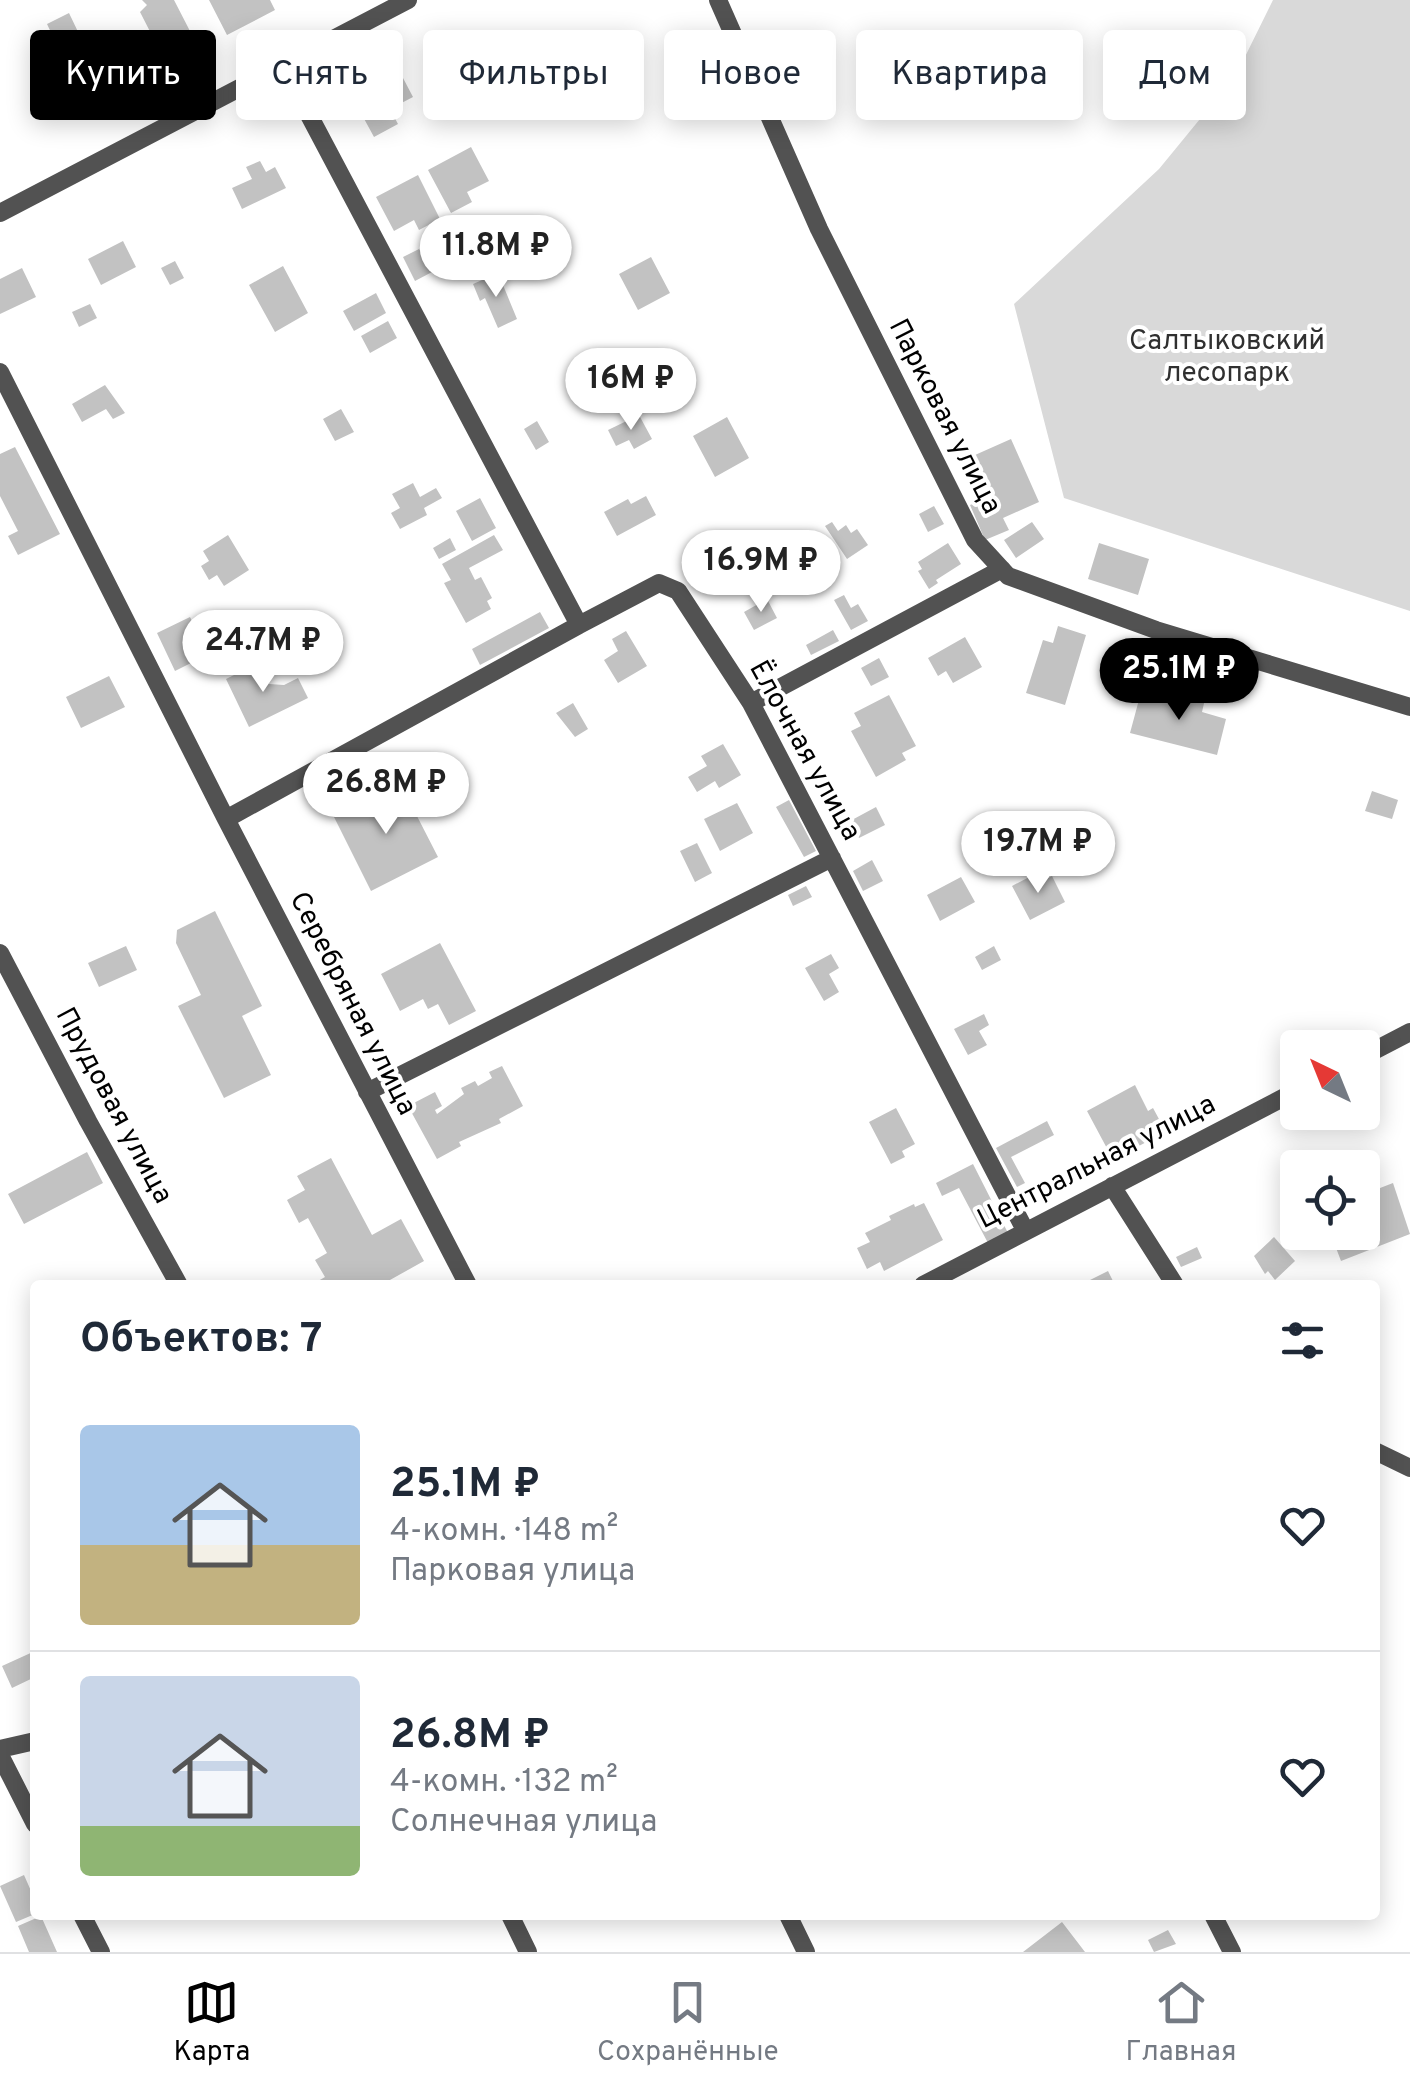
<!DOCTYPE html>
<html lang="ru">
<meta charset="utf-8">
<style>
body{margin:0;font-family:Overpass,sans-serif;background:#f2f2f3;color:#1f2937;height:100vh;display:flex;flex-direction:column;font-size:38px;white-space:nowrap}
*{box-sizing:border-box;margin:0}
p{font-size:32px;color:#747a83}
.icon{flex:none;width:55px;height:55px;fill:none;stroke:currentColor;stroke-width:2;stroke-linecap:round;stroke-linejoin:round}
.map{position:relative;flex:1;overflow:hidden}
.side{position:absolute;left:30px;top:1280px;width:1350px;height:640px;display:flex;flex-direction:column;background:#fff;border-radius:10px;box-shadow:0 5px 25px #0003}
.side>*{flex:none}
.top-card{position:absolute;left:30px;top:30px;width:1350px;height:90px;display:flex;gap:20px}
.needle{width:65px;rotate:317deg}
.buttons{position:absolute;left:1280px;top:1030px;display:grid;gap:20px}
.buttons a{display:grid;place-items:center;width:100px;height:100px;border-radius:10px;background:#fff;box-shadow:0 5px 25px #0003;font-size:50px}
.price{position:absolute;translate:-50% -85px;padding:0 22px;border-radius:35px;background:#fff;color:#222;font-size:32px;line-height:65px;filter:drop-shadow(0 2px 5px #0008)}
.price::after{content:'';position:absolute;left:50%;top:60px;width:30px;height:22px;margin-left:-15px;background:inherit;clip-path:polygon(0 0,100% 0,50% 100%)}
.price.current{background:#000;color:#fff}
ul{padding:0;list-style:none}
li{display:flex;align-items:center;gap:30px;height:250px;padding:0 50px}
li+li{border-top:2px solid #e0e1e3}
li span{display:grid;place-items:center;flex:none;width:280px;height:200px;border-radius:10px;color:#555}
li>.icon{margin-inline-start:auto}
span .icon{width:120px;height:120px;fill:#fffc;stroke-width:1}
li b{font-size:42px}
h2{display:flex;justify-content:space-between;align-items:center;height:120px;padding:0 50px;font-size:42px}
.chip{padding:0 35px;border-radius:10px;background:#fff;box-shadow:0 5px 25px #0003;font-size:35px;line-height:90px}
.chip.current{background:#000;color:#fff}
.dock{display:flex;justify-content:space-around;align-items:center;height:140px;border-top:2px solid #e0e1e3;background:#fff;font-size:28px;color:#747a83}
.dock a{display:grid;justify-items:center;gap:5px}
.dock .current{color:#000}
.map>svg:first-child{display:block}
.green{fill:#d9d9d9}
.building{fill:#c2c2c2}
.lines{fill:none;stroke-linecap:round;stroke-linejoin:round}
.street{stroke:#525252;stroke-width:18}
.labels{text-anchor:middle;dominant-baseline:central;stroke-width:8;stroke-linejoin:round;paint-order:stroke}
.park-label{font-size:28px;fill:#303030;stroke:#fff}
.street-label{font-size:28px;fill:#000;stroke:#fff}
</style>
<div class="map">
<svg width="1410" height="1952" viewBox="0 0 1410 1952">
<rect width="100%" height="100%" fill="#fff"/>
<path class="green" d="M1273 0H1410V611L1064 498 1014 304 1159 169 1236 75Z"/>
<path class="building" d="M142 0H174L192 35 160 51 140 12 147 5Z
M209 0H270L275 10 227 35Z
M69 13 80 36 58 47 47 24Z
M550 40 560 58 538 71 527 52Z
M1021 74 1024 118 1001 120 998 75Z
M403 78 413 97 390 109 398 124 374 137 362 115 377 107 367 88 377 83 381 90Z
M471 147 489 181 467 192 472 202 451 213 428 170Z
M260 161 266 172 275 167 286 188 242 209 232 188 252 179 246 167Z
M418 175 440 219 419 230 414 220 394 231 376 197Z
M123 241 136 267 101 285 88 259Z
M419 249 432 272 415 281 403 257Z
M651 257 670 293 638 310 619 274Z
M175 261 184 278 170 285 161 268Z
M283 266 308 313 275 332 249 285Z
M22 268 36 297 0 314V279Z
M498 273 517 319 498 328 485 298 480 301 473 284Z
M376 293 386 313 354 331 343 311Z
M90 304 97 318 79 327 72 312Z
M388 321 397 338 370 353 361 336Z
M105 385 125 413 113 419 106 409 82 422 72 404Z
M341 409 354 432 335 441 323 419Z
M639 415 652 439 634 449 629 440 616 446 608 430Z
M727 417 749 458 715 477 693 436Z
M537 421 549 442 536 450 524 429Z
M1011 439 1039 502 1003 518 1009 530 985 540 970 505 983 499 966 459Z
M15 447 60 534 18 555 8 536 18 531 0 496V454Z
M413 483 420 497 436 488 442 498 424 508 427 515 400 529 391 513 400 508 392 494Z
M646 496 656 515 617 536 604 512 628 499 631 504Z
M480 498 496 528 472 541 456 511Z
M934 506 944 524 928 532 919 514Z
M832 522 838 531 846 525 851 533 857 529 868 545 847 559 825 526Z
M1032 522 1044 539 1016 558 1004 540Z
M726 530 733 543 716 552 709 539Z
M228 535 249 570 224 586 217 575 209 580 201 566 209 561 203 551Z
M494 535 503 550 469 568 475 580 481 577 492 598 487 601 491 609 466 623 444 583 451 580 442 564Z
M450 538 456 550 439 559 433 548Z
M948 543 961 564 936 580 938 583 929 589 918 571 922 569 918 562Z
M1099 543 1149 559 1138 595 1088 579Z
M772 563 782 582 765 591 755 572Z
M844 595 851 608 858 604 868 621 851 630 834 600Z
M767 599 777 618 754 630 744 612Z
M540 612 549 628 480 665 472 649Z
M190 617 209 654 175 671 157 633Z
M1058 626 1086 635 1065 705 1026 693 1043 640 1053 643Z
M833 630 839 641 811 655 806 645Z
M626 631 647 666 618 683 604 660 618 651 612 639Z
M965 637 982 667 953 683 946 671 938 676 928 658Z
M879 658 889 677 871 686 861 668Z
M258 663 269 684 284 685 298 678 308 698 249 727 226 679Z
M109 676 125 707 81 728 66 697Z
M1171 690 1205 699 1202 712 1226 719 1217 755 1130 733 1140 696 1167 703Z
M889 695 916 746 902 753 906 760 876 777 851 731 861 726 854 713Z
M573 703 588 729 575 737 556 713Z
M723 744 741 775 719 788 715 781 697 792 688 777 707 766 701 756Z
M400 783 438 857 371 891 334 817Z
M1372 791 1398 800 1392 819 1365 811Z
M789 800 816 851 804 857 776 807Z
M737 803 753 833 720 851 704 819Z
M876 807 885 825 859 838 850 821Z
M697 843 712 873 695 882 680 851Z
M872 860 883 881 863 891 853 871Z
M1033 875 1037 884 1052 876 1065 902 1030 920 1012 886Z
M961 877 975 902 940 921 927 895Z
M806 886 812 897 793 906 788 895Z
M215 911 262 1006 242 1016 271 1075 224 1098 178 1006 201 995 176 943 177 930Z
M440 943 476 1011 449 1025 438 1004 428 1009 423 999 400 1011 381 974Z
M126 946 137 970 99 987 88 963Z
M994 946 1001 960 982 970 975 957Z
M831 954 839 968 829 974 839 992 824 1001 805 968Z
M984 1014 989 1025 979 1031 987 1045 968 1055 954 1029Z
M502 1066 523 1106 499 1119 501 1123 459 1142 461 1146 437 1159 408 1106 435 1092 442 1106 435 1110 437 1114 464 1094 461 1088 475 1081 478 1086 492 1078 489 1072Z
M1135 1085 1148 1111 1153 1108 1166 1132 1131 1150 1128 1145 1110 1154 1087 1111Z
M896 1108 915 1144 902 1151 905 1157 891 1164 869 1122Z
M1047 1121 1054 1135 1011 1157 1025 1183 1017 1187 996 1148Z
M87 1152 103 1183 24 1224 8 1194Z
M331 1158 372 1235 401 1219 424 1261 381 1285H321L318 1281 325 1277 315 1260 327 1253 308 1218 299 1223 287 1200 305 1190 297 1176Z
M973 1164 1008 1233 988 1243 959 1188 942 1196 936 1183Z
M1393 1183 1410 1234 1341 1261 1330 1232H1362V1195Z
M924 1203 943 1240 884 1271 880 1262 867 1269 857 1248 870 1242 865 1233 891 1220 889 1216 914 1204 915 1207Z
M1274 1237 1295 1261 1275 1280 1268 1271 1265 1274 1254 1256Z
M1197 1247 1202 1258 1181 1267 1176 1257Z
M1108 1271 1115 1285H1080Z
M35 1651V1677L12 1688 2 1666Z
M24 1875 35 1900V1914L16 1922 0 1886Z
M41 1916 57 1952H29L18 1926Z
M1062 1922 1085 1952H1023Z
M1168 1930 1176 1944 1154 1952 1148 1940Z"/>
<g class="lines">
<path class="street" d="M718 0 819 229 975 540 1008 576 1156 630 1410 707
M282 64 579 625 659 583 678 591 751 703 1025 1230
M0 213 408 0
M0 372 226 819 468 1285
M751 703 1002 569
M226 819 579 625
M0 953 88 1121 179 1285
M1362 1057 1410 1032
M367 1092 832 858
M1112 1186 1175 1285
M923 1285 1298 1090
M1375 1451 1410 1468
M0 1749 35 1741
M0 1755 35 1824
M82 1915 101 1952
M510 1915 528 1952
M788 1915 806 1952
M1213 1915 1232 1952"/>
</g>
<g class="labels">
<g class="park-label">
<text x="1227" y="342">Салтыковский<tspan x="1227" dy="32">лесопарк</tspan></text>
</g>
<g class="street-label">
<text transform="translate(944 417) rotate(63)">Парковая улица</text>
<text transform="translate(804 751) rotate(61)">Ёлочная улица</text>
<text transform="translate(352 1004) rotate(63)">Серебряная улица</text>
<text transform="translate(113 1106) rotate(62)">Прудовая улица</text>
<text transform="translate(1097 1163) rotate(-27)">Центральная улица</text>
</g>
</g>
</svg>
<div class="buttons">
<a><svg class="needle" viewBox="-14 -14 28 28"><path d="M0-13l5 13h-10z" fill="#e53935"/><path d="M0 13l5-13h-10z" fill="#747a83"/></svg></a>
<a><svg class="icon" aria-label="locate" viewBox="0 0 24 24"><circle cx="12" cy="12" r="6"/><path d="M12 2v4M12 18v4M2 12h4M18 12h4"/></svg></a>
</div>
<b class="price" style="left:496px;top:300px">11.8M ₽</b>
<b class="price" style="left:631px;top:433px">16M ₽</b>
<b class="price" style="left:761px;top:615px">16.9M ₽</b>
<b class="price" style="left:263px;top:695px">24.7M ₽</b>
<b class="price current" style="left:1179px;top:723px">25.1M ₽</b>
<b class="price" style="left:386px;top:837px">26.8M ₽</b>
<b class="price" style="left:1038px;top:896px">19.7M ₽</b>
<div class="top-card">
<a class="chip current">Купить</a>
<a class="chip">Снять</a>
<a class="chip">Фильтры</a>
<a class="chip">Новое</a>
<a class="chip">Квартира</a>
<a class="chip">Дом</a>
</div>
<section class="side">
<h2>Объектов: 7<svg class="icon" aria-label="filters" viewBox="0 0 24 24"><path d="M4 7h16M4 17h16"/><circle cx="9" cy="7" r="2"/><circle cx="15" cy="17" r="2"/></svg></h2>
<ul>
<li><span style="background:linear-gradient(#a9c7e8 60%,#c2b280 0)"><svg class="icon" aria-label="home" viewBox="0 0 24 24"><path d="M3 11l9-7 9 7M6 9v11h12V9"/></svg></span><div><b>25.1M ₽</b><p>4-комн. · 148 m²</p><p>Парковая улица</p></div><svg class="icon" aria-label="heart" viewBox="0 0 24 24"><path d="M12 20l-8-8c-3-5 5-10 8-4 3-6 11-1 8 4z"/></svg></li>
<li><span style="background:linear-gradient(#c9d6e8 75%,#8fb573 0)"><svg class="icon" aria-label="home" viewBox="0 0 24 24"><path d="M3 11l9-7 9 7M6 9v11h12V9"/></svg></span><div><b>26.8M ₽</b><p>4-комн. · 132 m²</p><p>Солнечная улица</p></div><svg class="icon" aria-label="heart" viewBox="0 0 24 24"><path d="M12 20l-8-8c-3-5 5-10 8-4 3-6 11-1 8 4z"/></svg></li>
</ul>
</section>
</div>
<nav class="dock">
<a class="current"><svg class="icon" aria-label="map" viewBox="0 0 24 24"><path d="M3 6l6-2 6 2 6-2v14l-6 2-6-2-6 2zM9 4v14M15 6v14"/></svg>Карта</a>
<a><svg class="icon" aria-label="saved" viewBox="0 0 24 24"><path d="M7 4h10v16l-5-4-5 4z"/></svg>Сохранённые</a>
<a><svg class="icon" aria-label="home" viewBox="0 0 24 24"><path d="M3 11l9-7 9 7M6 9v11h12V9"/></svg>Главная</a>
</nav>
